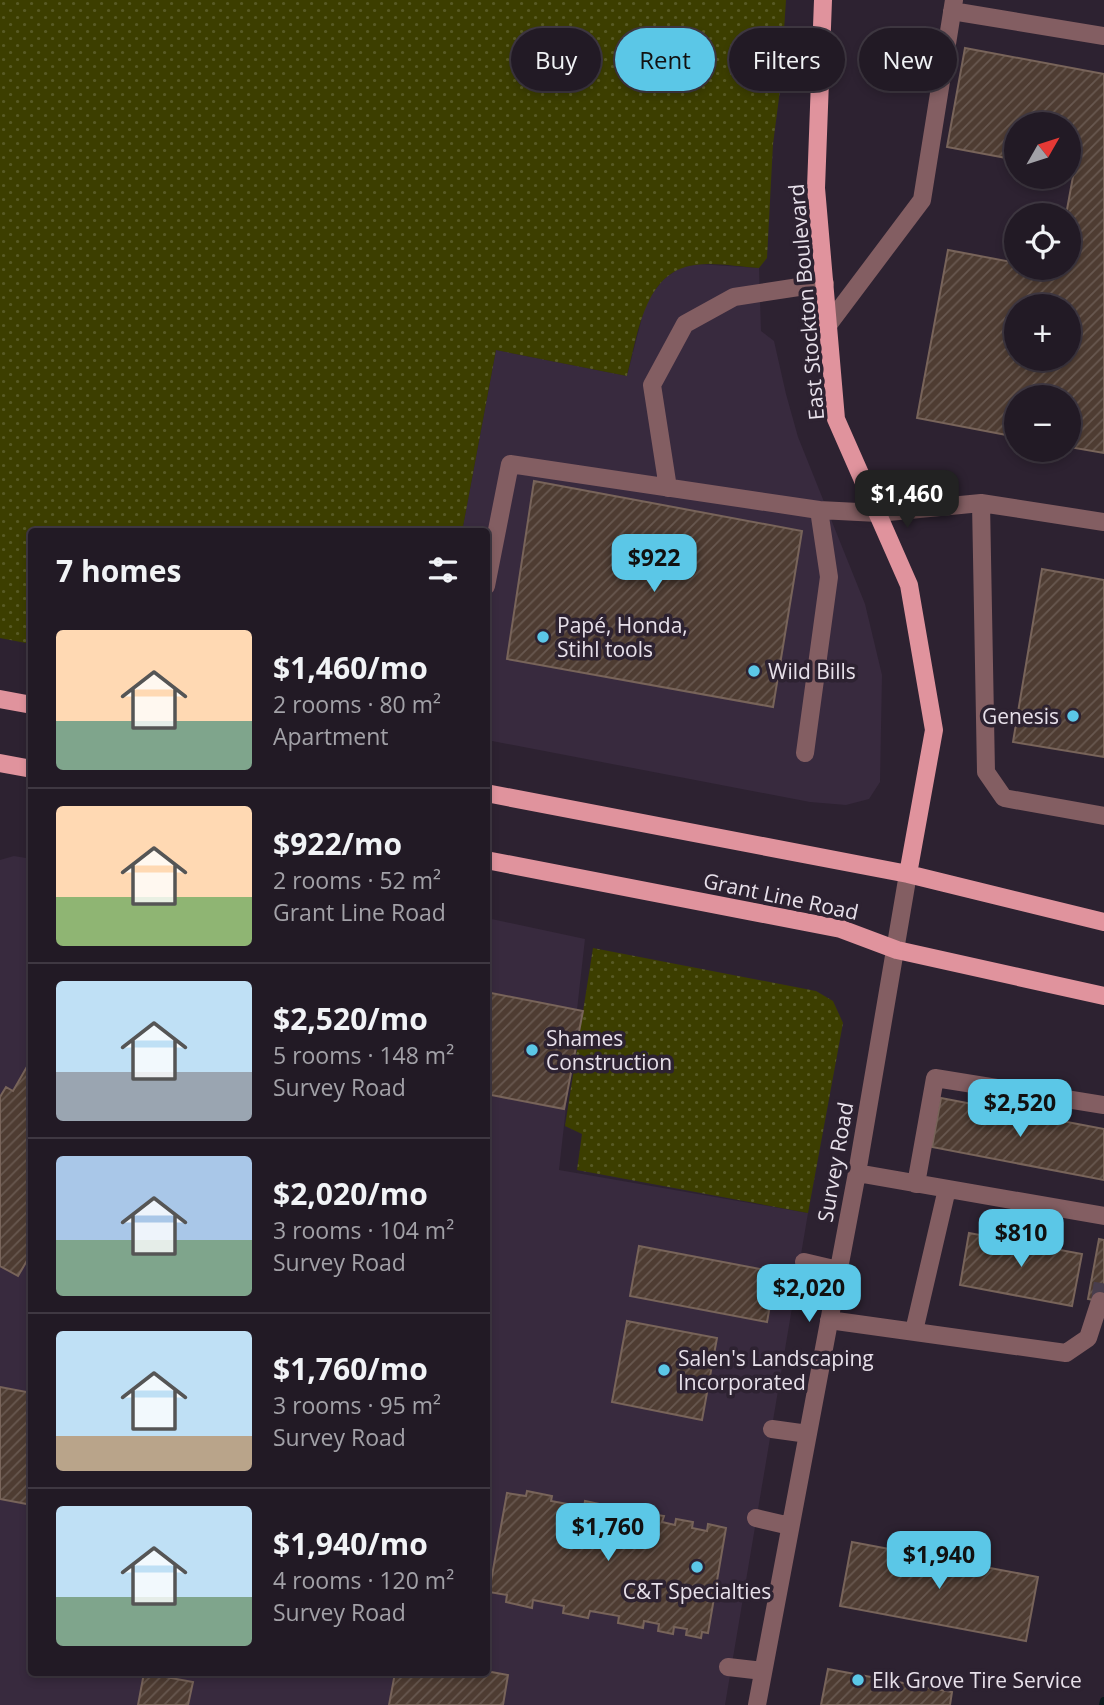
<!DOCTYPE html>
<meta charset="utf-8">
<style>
body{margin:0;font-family:"Open Sans",sans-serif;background:#2a232d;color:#f1f3f6;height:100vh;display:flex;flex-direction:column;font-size:26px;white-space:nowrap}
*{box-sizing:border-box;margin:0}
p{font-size:23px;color:#a2a1a7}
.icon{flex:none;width:38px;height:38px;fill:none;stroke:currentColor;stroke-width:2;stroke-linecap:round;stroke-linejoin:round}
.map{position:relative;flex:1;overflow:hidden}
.drawer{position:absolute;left:28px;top:528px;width:462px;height:1148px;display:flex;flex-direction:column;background:#221a25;border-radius:7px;box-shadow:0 4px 10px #0003,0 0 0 2px #3f3842}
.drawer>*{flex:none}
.hud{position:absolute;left:511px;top:28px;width:486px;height:63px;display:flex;gap:14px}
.needle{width:46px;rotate:51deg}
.controls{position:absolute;left:1004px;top:112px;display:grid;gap:14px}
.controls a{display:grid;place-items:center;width:77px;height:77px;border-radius:50%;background:#221a25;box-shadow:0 4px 10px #0003,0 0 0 2px #3f3842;font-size:35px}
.price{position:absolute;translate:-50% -60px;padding:0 16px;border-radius:14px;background:#5bc7e7;color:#111;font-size:23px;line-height:46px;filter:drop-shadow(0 2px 4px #0008)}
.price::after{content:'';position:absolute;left:50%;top:42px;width:21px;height:16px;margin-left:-10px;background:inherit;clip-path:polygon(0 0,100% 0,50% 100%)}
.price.on{background:#222;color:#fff}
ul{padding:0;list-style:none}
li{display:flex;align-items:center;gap:21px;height:175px;padding:0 28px}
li+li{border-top:2px solid #3f3842}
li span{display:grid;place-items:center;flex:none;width:196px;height:140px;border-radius:7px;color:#555}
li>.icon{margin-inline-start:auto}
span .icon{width:84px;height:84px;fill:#fffc;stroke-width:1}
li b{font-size:30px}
h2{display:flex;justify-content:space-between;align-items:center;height:84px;padding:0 28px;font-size:30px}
.pill{padding:0 24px;border-radius:32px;background:#221a25;box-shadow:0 4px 10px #0003,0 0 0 2px #3f3842;font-size:24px;line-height:63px}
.pill.on{background:#5bc7e7;color:#111}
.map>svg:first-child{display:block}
.built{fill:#382a3e}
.grass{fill:url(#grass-dots)}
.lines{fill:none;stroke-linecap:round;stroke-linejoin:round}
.stream{stroke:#0b1a1d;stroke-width:8}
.building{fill:url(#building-hatch);stroke:#78645a;stroke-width:2;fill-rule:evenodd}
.minor-tunnel{stroke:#493e4d;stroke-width:18;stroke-dasharray:18 9;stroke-linecap:butt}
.minor{stroke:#835e62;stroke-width:18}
.major{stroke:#e0939d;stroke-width:18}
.poi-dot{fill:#5bc7e7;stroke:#2d2231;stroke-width:2.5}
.labels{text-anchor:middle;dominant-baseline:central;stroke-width:7;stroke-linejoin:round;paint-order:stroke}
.street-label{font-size:21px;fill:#e7e0ea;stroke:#2d2231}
.poi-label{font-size:21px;fill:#e7e0ea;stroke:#2d2231;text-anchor:start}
</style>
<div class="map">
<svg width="1104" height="1705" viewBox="0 0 1104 1705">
<defs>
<pattern id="grass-dots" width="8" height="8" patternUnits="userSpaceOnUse" patternTransform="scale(1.75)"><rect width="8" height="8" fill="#3c3e00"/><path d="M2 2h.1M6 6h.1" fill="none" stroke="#585a25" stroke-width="1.8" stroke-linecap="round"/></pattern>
<pattern id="building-hatch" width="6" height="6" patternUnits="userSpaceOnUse" patternTransform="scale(1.75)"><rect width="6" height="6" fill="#4e3c32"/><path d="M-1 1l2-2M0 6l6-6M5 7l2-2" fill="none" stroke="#685850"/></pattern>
</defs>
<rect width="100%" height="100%" fill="#2d2231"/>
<path class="built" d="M698 264 759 268 761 331 774 341 786 394 798 437 865 604 882 675 880 782 869 799 846 805 810 802 487 740 486 532H462L496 350 627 376 646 302 663 280 679 268Z
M14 856 32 859V1673H486L487 918 585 939 559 1170 808 1213 725 1705H0V860Z"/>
<path class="grass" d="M0 0H786L780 90 773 144 767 258 759 268C739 267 715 262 695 265 644 271 638 335 627 376L496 350 462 532H32L31 644 0 638Z
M593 948 816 991 833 1001 843 1023 808 1213 577 1170 582 1134 565 1126Z"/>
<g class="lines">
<path class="stream" d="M1103 1705 1104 1701"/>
</g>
<path class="building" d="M965 48 1104 74V453L1069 447V397H1017V437L917 418 948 250 1017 263V268L1056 270V268H1069V215H1066L1074 171 1069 170V124H1017V160L947 147ZM1017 306H1069V359H1017Z
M534 481 802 531 773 707 507 659Z
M1042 569 1104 580V757L1013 742Z
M486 992 583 1011 564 1109 486 1094Z
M32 1058V1252L18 1276 0 1266V1097L6 1087 13 1091Z
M941 1098 1104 1129V1180L932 1147Z
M969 1233 1082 1254 1072 1306 960 1285Z
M1099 1239 1104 1240V1302L1088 1299Z
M639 1246 776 1272 767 1322 630 1296Z
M627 1321 717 1338 702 1420 612 1402Z
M0 1387 32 1393V1505L0 1499Z
M527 1491 552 1496 551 1501 584 1507 585 1501 609 1506 608 1512 638 1518 639 1512 664 1516 662 1522 675 1525 676 1519 693 1522 692 1528 707 1531 708 1524 726 1528 708 1633 702 1632 701 1638 686 1635 687 1629 674 1627 673 1634 658 1631 659 1624 644 1621 643 1628 618 1623 619 1616 590 1611 588 1618 563 1613 564 1606 533 1600 532 1608 506 1602 507 1595 489 1592 507 1493 526 1496Z
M852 1542 1038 1577 1026 1641 840 1606Z
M828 1669 952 1692 950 1705H821Z
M486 1671 508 1675 503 1705H389L395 1673H486Z
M144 1673 193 1682 188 1705H138Z"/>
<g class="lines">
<path class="minor-tunnel" d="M1100 1301 1104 1275"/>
<path class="minor" d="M952 11 1104 36
M828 325 922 200 954 0
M668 488 652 385 685 324 734 297 825 283
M981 503 1104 522
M486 586 510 464 819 510
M805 753 829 577 819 510 878 513 981 503 986 772 1004 798 1104 816
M857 1173 1104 1216
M916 1184 935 1078 1104 1105
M804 1262 838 1270
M829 1320 1066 1353 1088 1338 1100 1301
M914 1331 947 1189
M772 1429 808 1434
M756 1518 790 1526
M728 1667 763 1671
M757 1705 857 1173 908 874"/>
<path class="major" d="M823 0 816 188 836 419 909 585 934 730 908 874
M0 699 32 705
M0 763 32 769
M486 793 908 874 1104 922
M486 860 841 929 897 950 1104 996"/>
</g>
<g class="poi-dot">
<circle cx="543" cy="637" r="7"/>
<circle cx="754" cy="671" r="7"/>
<circle cx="1073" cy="716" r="7"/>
<circle cx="532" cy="1050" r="7"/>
<circle cx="664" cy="1370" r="7"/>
<circle cx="697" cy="1567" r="7"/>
<circle cx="858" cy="1680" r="7"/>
</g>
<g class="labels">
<g class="street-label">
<text transform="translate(806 302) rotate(-95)">East Stockton Boulevard</text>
<text transform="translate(781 896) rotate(12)">Grant Line Road</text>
<text transform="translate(835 1162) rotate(-80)">Survey Road</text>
</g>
<g class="poi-label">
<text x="557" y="625">Papé, Honda,<tspan x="557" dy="24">Stihl tools</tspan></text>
<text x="768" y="671">Wild Bills</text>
<text x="1059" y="716" text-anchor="end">Genesis</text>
<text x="546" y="1038">Shames<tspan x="546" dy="24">Construction</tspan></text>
<text x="678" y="1358">Salen's Landscaping<tspan x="678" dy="24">Incorporated</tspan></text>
<text x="697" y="1591" text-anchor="middle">C&amp;T Specialties</text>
<text x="872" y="1680">Elk Grove Tire Service</text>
</g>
</g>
</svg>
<div class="controls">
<a><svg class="needle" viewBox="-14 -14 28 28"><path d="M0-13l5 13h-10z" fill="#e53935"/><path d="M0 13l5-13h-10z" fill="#a2a1a7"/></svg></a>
<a><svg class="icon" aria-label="locate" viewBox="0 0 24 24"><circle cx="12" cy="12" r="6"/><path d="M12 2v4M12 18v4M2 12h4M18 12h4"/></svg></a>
<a>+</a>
<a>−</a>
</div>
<b class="price on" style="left:907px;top:530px">$1,460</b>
<b class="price" style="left:654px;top:594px">$922</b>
<b class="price" style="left:1020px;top:1139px">$2,520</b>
<b class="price" style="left:1021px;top:1269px">$810</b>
<b class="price" style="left:809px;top:1324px">$2,020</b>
<b class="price" style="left:608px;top:1563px">$1,760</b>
<b class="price" style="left:939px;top:1591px">$1,940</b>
<div class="hud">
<a class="pill">Buy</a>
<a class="pill on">Rent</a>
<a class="pill">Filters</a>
<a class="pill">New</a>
</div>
<section class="drawer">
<h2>7 homes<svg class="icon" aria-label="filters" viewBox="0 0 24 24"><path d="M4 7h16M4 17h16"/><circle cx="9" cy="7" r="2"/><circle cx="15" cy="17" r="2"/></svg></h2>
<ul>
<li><span style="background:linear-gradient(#ffd9b3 65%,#7fa58c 0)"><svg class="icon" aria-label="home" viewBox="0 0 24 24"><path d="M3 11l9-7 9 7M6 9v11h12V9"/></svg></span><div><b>$1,460/mo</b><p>2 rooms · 80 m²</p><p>Apartment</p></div></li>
<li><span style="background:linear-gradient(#ffd9b3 65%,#8fb573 0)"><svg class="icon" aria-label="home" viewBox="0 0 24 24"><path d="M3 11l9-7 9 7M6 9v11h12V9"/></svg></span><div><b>$922/mo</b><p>2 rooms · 52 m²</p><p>Grant Line Road</p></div></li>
<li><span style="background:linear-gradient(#bfe0f5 65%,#9aa5b1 0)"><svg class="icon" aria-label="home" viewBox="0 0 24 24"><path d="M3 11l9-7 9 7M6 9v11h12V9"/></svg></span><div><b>$2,520/mo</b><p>5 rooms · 148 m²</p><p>Survey Road</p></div></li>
<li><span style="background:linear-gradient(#a9c7e8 60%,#7fa58c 0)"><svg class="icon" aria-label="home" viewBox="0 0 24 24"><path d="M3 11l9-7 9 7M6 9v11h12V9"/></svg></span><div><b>$2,020/mo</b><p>3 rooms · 104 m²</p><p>Survey Road</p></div></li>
<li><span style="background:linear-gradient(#bfe0f5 75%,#b9a48a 0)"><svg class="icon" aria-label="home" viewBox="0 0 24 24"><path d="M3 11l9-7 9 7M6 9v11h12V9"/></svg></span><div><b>$1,760/mo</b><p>3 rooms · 95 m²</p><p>Survey Road</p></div></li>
<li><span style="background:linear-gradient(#bfe0f5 65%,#7fa58c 0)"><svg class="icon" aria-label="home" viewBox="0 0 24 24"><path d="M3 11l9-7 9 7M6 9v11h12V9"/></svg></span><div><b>$1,940/mo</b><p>4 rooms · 120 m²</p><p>Survey Road</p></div></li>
</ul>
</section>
</div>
